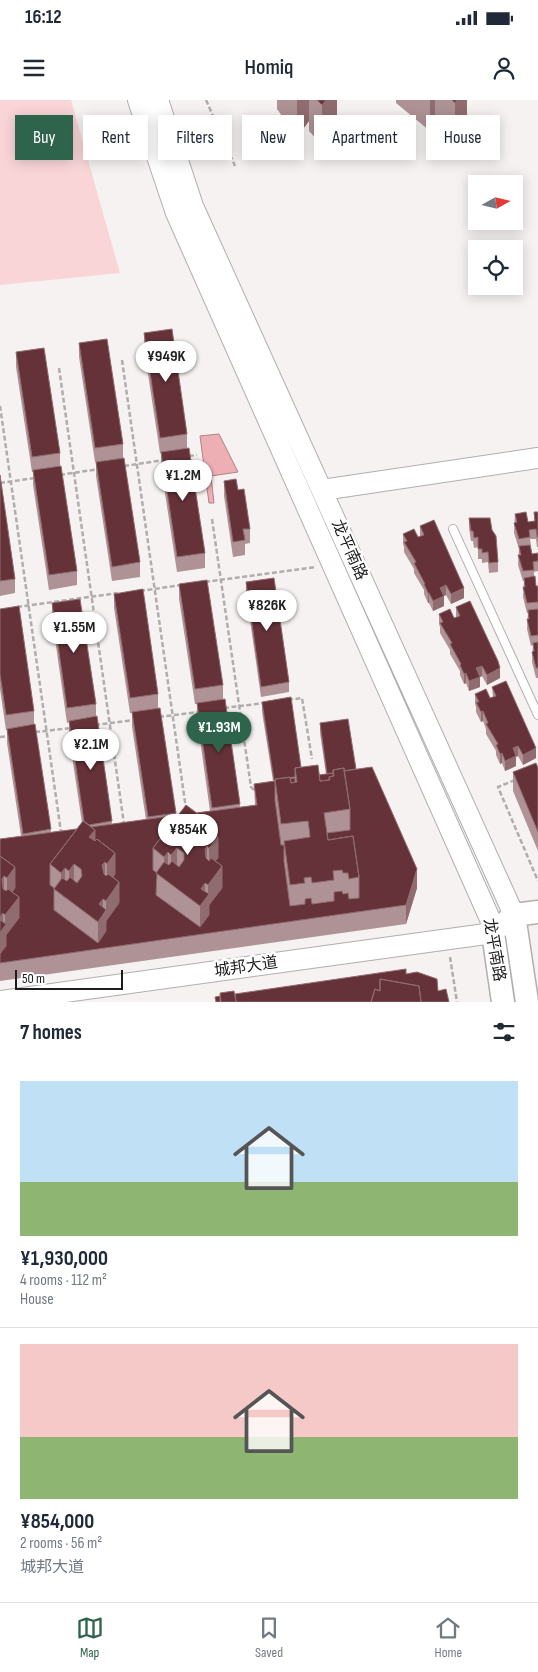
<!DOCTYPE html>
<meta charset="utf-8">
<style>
body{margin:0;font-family:"Sofia Sans Condensed","Noto Sans SC",sans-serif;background:#f2f2f3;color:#1f2937;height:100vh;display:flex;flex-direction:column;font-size:19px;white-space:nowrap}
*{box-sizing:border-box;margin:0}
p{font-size:16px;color:#747a83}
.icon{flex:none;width:28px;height:28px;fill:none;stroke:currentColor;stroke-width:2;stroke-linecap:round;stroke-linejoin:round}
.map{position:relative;height:902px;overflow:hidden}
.panel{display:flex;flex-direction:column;background:#fff;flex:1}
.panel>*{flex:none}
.banner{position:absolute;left:15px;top:15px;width:509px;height:45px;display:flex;gap:10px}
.needle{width:32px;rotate:82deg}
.controls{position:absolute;left:468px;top:75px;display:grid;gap:10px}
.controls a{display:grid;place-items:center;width:55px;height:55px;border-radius:0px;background:#fff;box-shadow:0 2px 12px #0003;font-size:25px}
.scale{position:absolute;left:15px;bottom:12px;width:108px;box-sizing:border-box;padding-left:5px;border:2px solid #1e1c1d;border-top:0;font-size:14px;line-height:18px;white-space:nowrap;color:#1e1c1d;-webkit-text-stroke:4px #fff;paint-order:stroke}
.price{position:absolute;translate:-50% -42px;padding:0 11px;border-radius:18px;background:#fff;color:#222;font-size:16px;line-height:32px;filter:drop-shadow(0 1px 2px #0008)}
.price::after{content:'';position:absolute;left:50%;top:30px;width:15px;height:11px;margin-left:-8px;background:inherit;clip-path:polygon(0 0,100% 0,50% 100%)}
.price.selected{background:#2e644b;color:#fff}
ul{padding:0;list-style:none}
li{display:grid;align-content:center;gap:10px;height:265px;padding:0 20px}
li+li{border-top:1px solid #e0e1e3}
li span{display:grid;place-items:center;height:155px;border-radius:0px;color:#555}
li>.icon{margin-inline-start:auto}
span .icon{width:90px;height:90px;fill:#fffc;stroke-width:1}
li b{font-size:21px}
h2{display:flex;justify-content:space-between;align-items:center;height:60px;padding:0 20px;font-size:21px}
.pill{padding:0 18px;border-radius:0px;background:#fff;box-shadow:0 2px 12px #0003;font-size:18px;line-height:45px}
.pill.selected{background:#2e644b;color:#fff}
.status{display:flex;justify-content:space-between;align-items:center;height:35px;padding:0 25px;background:#fff;direction:ltr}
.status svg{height:14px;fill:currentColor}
header{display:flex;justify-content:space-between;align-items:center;height:65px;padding:0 20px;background:#fff;font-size:22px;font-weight:600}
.tabs{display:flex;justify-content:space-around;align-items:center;height:70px;border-top:1px solid #e0e1e3;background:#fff;font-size:14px;color:#747a83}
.tabs a{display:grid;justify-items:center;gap:2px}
.tabs .selected{color:#2e644b}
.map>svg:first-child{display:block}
.green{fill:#f9d5d8}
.water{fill:#edaeb4;stroke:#af8287}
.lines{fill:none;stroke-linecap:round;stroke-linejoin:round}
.service-casing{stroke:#b1aeae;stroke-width:10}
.tertiary-casing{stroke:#b1aeae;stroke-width:22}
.secondary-casing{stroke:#b1aeae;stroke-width:25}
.path{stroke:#b0adad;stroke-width:2.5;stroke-dasharray:5 2.5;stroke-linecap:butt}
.service{stroke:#fff;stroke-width:8}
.tertiary{stroke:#fff;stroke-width:20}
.secondary{stroke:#fff;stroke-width:22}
.wall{fill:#ae9296;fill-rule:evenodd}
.shaded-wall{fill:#906c70}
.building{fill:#653239;stroke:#906c70}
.labels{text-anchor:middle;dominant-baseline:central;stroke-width:5;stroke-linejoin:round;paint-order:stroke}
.street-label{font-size:16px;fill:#1e1c1d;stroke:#fff}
</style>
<div class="status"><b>16:12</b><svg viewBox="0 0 49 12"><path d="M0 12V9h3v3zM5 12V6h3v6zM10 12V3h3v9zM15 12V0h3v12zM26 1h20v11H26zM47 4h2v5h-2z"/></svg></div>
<header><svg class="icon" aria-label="menu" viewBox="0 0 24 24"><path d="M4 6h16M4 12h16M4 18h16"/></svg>Homiq<svg class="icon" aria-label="person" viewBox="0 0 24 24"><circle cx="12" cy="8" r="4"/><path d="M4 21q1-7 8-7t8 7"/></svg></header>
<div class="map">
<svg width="538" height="902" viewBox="0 0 538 902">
<rect width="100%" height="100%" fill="#f6f2f2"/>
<path class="green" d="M0 0H71L120 173 0 185Z"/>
<path class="water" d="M219 334 238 372 211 376 214 403H209L200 336Z"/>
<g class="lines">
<g class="service-casing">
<path id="service" d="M453 429 538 615"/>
</g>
<g class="tertiary-casing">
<path id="tertiary" d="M158 0 193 106 514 815
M322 390 538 358
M0 901 493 833 490 819 176 113 138 0"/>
</g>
<g class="secondary-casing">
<path id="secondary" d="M514 815 527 902
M503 825 514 815 538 812
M493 833 503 902"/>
</g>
<path class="path" d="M206 0 235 66
M122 260 186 709
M59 268 124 724
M0 306 61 732
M189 356 197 355
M124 366 164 360
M60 375 99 369
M0 383 35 378
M212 419 251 687 256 692
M205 482 316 467
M140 491 182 485
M17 507 118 493
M288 600 302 598 312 659
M224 608 265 603
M159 617 198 612
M95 625 134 620
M35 632 72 628
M0 637 10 636
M515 680 498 687 538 781
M450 857 457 902"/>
<use href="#service" class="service"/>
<use href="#tertiary" class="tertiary"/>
<use href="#secondary" class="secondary"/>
</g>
<path class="wall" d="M277 0H337V25L322 45 309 31V21L297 37 277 9Z
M396 0H467V28L455 43 435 26 430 31 396 3Z
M144 233 187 334V348L205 453V468L177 472 161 367V353H160L144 248Z
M79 243 123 344V358L140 462V477L112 481 96 376V362H95L79 257Z
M16 252 60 353V366L77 471V485L49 490 33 385V372H32L16 267Z
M0 375 15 479V493L0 496Z
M224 381 238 390 250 429V443L245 444V455L233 457 224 396Z
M534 412H538V471L534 472V476L536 486H538V578H536L532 562 533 545 531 546 527 529 528 513H527L523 497 524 481H523L518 465 519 449 514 433 515 414 528 422 534 421ZM530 439H536L537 447H538V453L532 454Z
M469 418 492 430 498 462V472L489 473 488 462 482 463V459H478V447L474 448 473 441H471L469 428Z
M420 426 464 498 451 504 446 495 444 496V506L433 511 429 503H428L424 494V490L414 473V469L404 452V447L403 444V434L418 437 420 436Z
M246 482 289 582V592L261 597 246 492Z
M179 484 223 585V599L240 707 255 705 254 684 273 681 262 612V602L301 667 319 675 326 674 320 633V623L356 669 417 788 406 824 0 881V739L21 736 7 643V630H6L0 589V509L34 611V625L51 732 77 729 82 723 69 636V622L67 623 52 518V503L96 604V617L112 724 146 720 132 627V613H130L114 508V494L158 594V609L176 716 210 711 197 618V604H195L179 499Z
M456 507 500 578 487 585 482 576 480 577V587L469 591 466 583 464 584 460 575V571L450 554V550L440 533V527L439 524V514L454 518 456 517Z
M492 587 536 658 523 665 518 656 516 657V666L505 671 502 663 500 664 496 655V651L486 634V629L483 621 481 622 476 612V607L475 604V594L490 598 493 597Z
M538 668V751L513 691V672Z"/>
<path class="shaded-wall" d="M297 0H309V21L297 37Z
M326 0H337V25L322 45V5Z
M430 0H435V26L430 31Z
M457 0H467V28L455 43V3Z
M446 485V495L444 496V506L433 511V501L440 488Z
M464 488V498L451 504V494Z
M428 493H429V503H428Z
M482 566V576L480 577V587L469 591V581L476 568Z
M500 568V578L487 585V575Z
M466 573V583L464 584V574Z
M483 611V621L481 622V612Z
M518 646V656L516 657V666L505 671V661L513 648Z
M536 648V658L523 665V655Z
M502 653V663L500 664V654Z
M198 714 197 747 192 721Z
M186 726 177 748V786L171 784V755L168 752V782L164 779V757Z
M95 730V763L89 737Z
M218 737 222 766V806L200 834V806L201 789 205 783V799L208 795V785L209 782V748Z
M83 742 74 764V802L69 800V771L65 768V798L61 795V773Z
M207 746V780L205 749Z
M115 753 119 782V822L98 849V822L99 804 103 799V815L106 811V801L107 797V764Z
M105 762V796L102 765Z
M15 767 19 797V837L0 863V817L3 813V829L5 826V815L7 812V778Z
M417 769V788L406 824V805Z
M4 776V811L2 779Z"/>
<path class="building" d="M317 0H326L322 5Z
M452 0H457L455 3Z
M172 229 187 334 160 338 144 233Z
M107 239 123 344 95 348 79 243Z
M44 248 60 353 32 357 16 252Z
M189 348 205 453 177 457 161 352Z
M124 358 140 462 112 467 96 362Z
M61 366 77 471 49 475 33 370Z
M0 375 15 479 0 481Z
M236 379 238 390 244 389 250 429H243L245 440 233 442 224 381Z
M526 412 528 422 535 421 534 412H538V437H537L536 429 529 430 530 437 519 439 514 423 517 422 515 414Z
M469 418H490L492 430 496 436 498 462 489 463 488 452 482 453V449H478V437L474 438 473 431H471Z
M434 420 464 488 451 494 446 485 440 488 444 496 433 501 429 493H428L424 484H425L414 463 416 462 404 442 407 441 403 434 414 429 418 437 424 435 420 426Z
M530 445 532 454 538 453V461L533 462 534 470 523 471 518 455H521L519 446Z
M535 476 536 486H538V502L527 503 523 487H525L524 478Z
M274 478 289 582 261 587 246 482Z
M207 480 223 585 195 589 179 484Z
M143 489 158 594 130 598 114 494Z
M80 499 96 604 67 608 52 503Z
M470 501 498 561 500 568 487 575 482 566 476 568 480 577 469 581 466 573 464 574 460 565 461 564 450 544 452 543 440 523 443 522 439 514 450 509 454 518 460 516 456 507Z
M19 506 34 611 6 615 0 574V509Z
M538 509V535L531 536 527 519H529L528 510Z
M538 542V568H536L532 552 534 551 533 543Z
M506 581 536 648 523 655 518 646 513 648 516 656 505 661 502 653 500 654 496 645 498 644 486 624 488 623 483 611 481 612 476 602H479L475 594 486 589 490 598 496 596 492 587Z
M291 597 301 667 295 668V677L275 679V680H274L262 602Z
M225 599 240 704 212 708 197 603Z
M160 608 176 713 148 717 132 612Z
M97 616 112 721 89 725 84 721 69 621Z
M348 619 356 669 344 671V668L333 670V673L327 674 320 623Z
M35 624 51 729 23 734 7 629Z
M536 663 538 668V732L513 672Z
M318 665 320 681 330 680 329 677 334 676 333 670 344 668 350 709 324 713 328 740 353 736 359 777 349 779 348 773H343L342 770 333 771 334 780 312 783 311 777 304 778 305 783 290 785 284 741 310 737 309 728 308 721 281 724 275 679 290 677 291 683 297 682 295 668Z
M372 667 417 769 406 805 0 863V854L6 846V835L19 818V797L12 792 15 788V767L0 756V739L77 729 50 764V785L54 788V810L98 843 106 831V821L119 803V782L113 777 115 774V753L97 739 95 741V730L91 727 178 715 153 748V770L157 773 156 795 200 827 209 815V805L222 788V766L215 761 218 758V737L199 723 198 725V714L196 713 257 705 254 684 275 681V700L281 745H284V761L290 806 305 804V799L311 798 312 804 334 801V792L342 791 343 794 348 793 349 799 359 798V777L353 736 328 740 327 733 350 730V709L344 671Z
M333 673V676L329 677V680L320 681 319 675Z
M295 678V682L291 683 290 679Z
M186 705 198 714 192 721 197 725 199 723 218 737 209 748 207 746 205 749 206 758 209 761 211 758 222 766 208 785 205 783 201 789 209 794 200 806 156 773 164 762 169 765 172 761 179 767 184 760V753L177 748 171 755 168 752 164 757 153 748Z
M83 721 95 730 89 737 95 741 97 739 115 753 107 764 105 762 102 765 104 774 106 776 108 774 119 782 106 801 103 799 99 804 106 810 98 822 54 789 62 778 67 781 70 777 77 783 82 776 81 769 74 764 69 771 65 768 61 773 50 764Z
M0 756 15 767 7 778 4 776 2 779 3 789 6 791 8 789 19 797 5 815 3 813 0 817Z
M0 820 6 824 0 833Z
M406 869V874L417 872 437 879 438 891 446 889 449 902H421L419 886 380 879V891L375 889 371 902H236L235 894Z
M380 879 419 886 421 902H371L375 889 380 891Z
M234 891 236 902H221L220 893Z
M220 896V902H216L215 897Z"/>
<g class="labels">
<g class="street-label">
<text transform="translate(349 450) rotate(66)">龙平南路</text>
<text transform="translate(494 850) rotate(80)">龙平南路</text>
<text transform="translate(246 867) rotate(-8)">城邦大道</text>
</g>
</g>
</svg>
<div class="controls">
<a><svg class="needle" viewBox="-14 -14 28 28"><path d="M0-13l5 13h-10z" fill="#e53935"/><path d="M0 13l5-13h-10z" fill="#747a83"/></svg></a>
<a><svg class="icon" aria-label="locate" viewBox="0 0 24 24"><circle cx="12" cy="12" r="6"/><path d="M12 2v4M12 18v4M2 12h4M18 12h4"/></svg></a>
</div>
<div class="scale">50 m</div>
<b class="price" style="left:166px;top:283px">¥949K</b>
<b class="price" style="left:183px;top:402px">¥1.2M</b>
<b class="price" style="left:267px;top:532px">¥826K</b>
<b class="price" style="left:74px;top:554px">¥1.55M</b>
<b class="price selected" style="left:219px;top:654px">¥1.93M</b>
<b class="price" style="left:91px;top:671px">¥2.1M</b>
<b class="price" style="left:188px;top:756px">¥854K</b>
<div class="banner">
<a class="pill selected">Buy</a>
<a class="pill">Rent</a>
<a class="pill">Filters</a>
<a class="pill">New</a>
<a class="pill">Apartment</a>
<a class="pill">House</a>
</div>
</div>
<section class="panel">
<h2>7 homes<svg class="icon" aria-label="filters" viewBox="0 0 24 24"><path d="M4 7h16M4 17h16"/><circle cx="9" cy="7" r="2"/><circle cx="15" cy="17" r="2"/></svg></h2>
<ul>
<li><span style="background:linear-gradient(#bfe0f5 65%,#8fb573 0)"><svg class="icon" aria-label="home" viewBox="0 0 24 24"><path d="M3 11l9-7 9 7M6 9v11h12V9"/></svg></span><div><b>¥1,930,000</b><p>4 rooms · 112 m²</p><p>House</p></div></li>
<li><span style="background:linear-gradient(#f6c9c9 60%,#8fb573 0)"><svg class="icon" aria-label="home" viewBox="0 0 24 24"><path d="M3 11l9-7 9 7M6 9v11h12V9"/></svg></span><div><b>¥854,000</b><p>2 rooms · 56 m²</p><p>城邦大道</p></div></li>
</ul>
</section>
<nav class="tabs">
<a class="selected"><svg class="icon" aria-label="map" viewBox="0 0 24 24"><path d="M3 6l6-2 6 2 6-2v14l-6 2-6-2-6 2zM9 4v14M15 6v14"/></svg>Map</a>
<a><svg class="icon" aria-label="saved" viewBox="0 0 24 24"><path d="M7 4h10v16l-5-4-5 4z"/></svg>Saved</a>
<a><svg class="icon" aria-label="home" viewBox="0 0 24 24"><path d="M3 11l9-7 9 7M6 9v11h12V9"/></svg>Home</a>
</nav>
